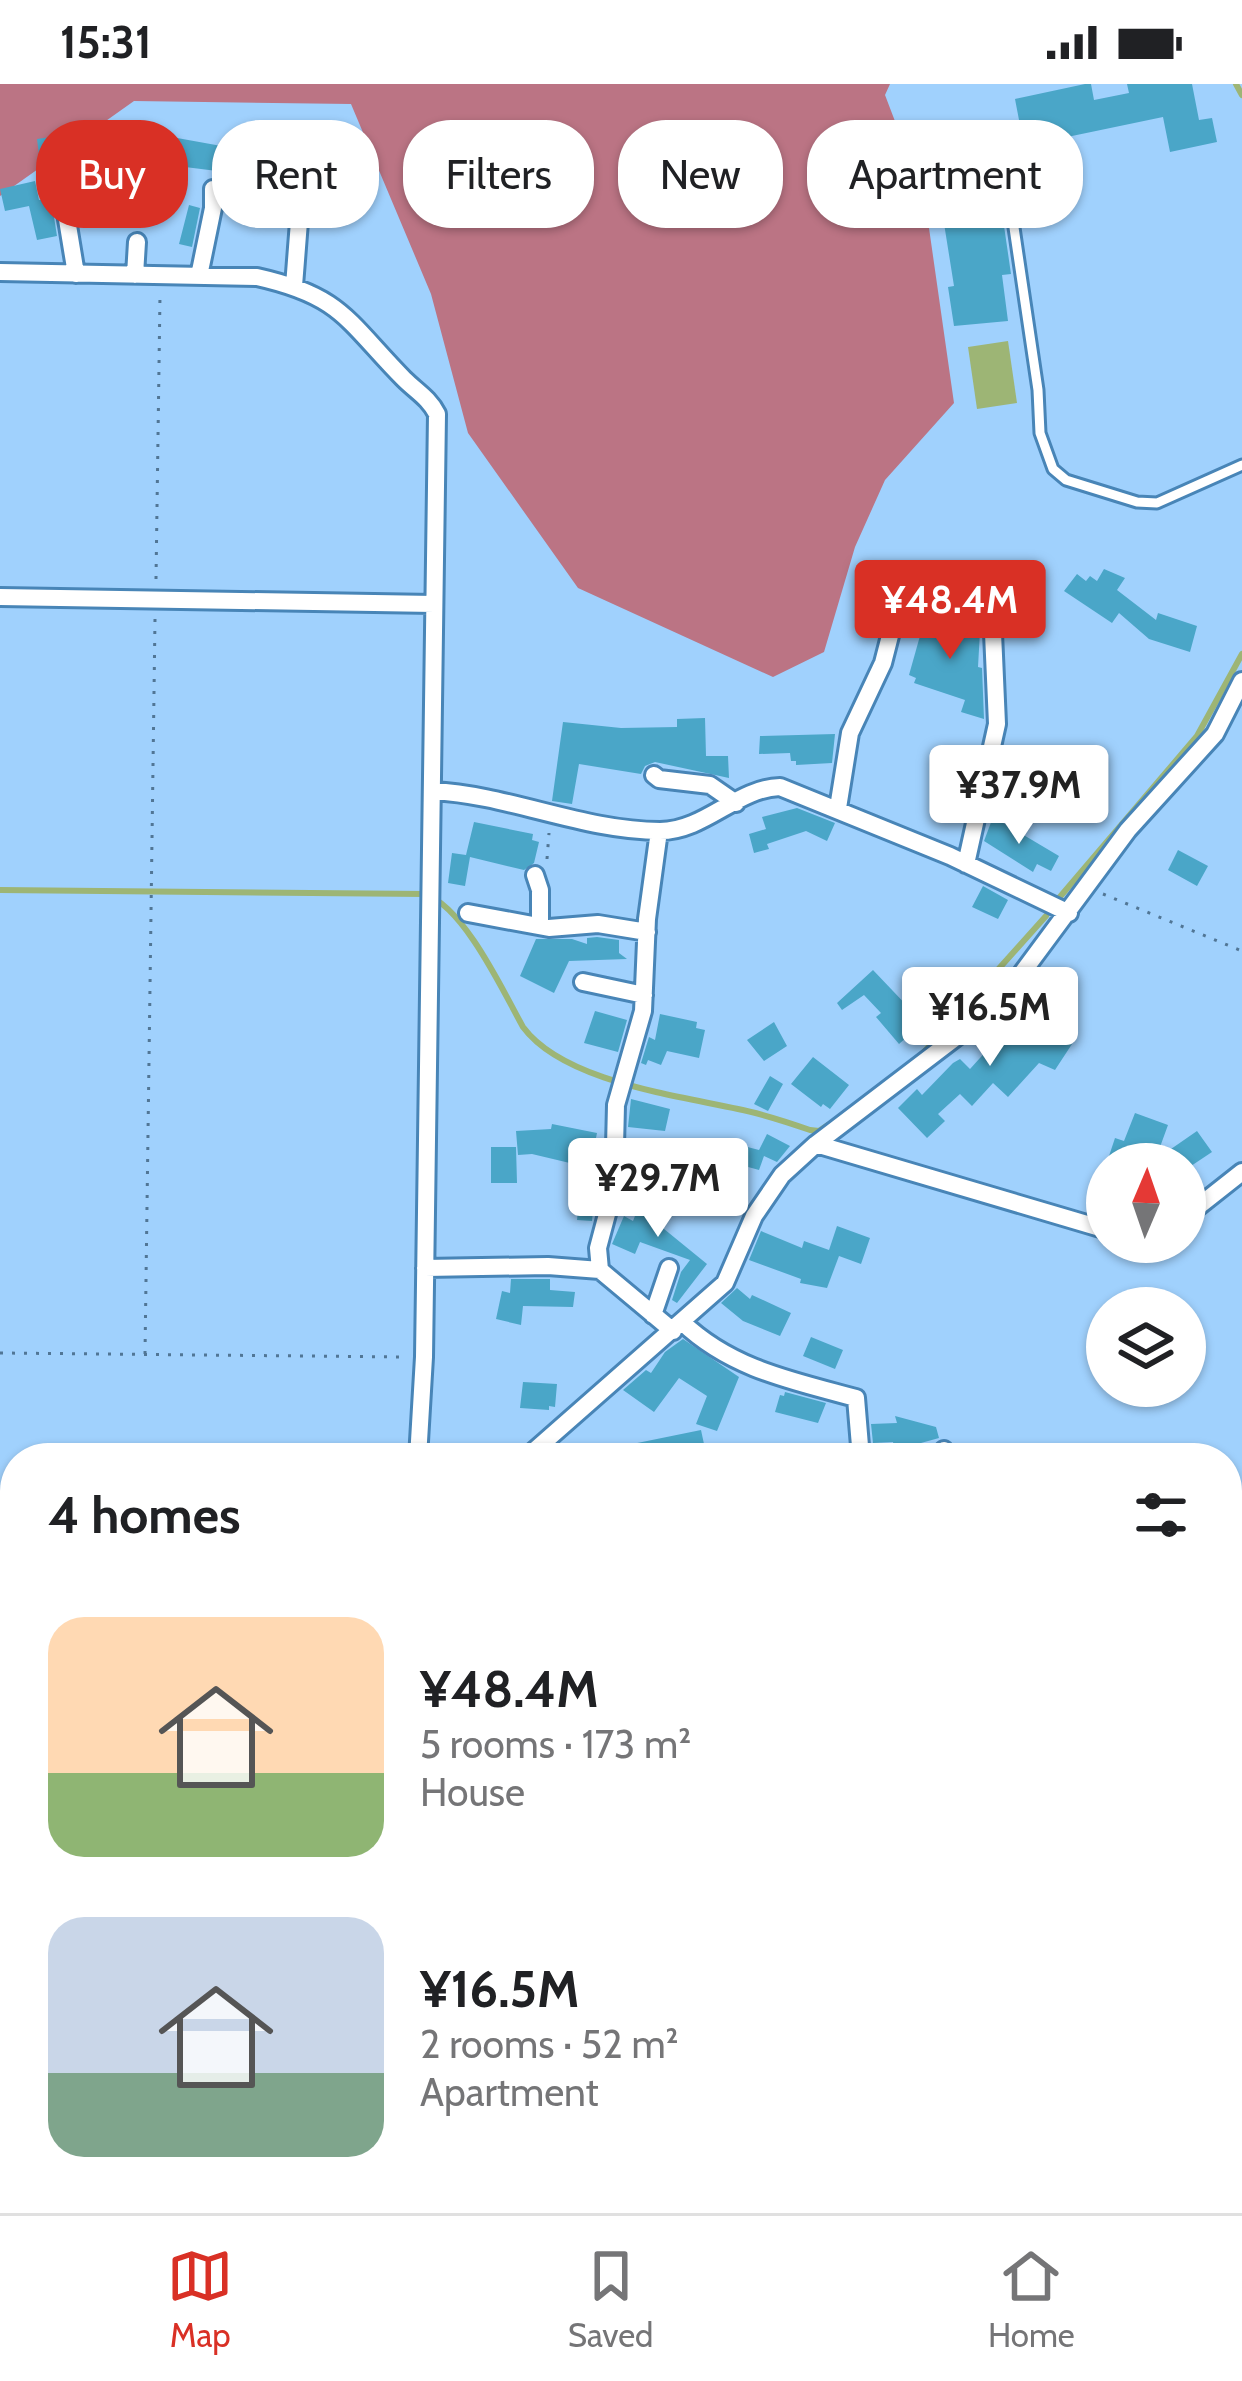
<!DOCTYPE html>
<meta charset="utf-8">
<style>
body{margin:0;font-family:Cabin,sans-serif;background:#f2f2f2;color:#202124;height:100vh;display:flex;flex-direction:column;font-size:45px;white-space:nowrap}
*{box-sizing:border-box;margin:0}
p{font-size:39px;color:#757577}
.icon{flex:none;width:66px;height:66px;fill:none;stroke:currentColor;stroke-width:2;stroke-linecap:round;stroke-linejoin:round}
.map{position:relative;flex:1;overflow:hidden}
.drawer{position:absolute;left:0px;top:1359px;width:1242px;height:771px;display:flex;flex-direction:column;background:#fff;border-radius:48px 48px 0 0;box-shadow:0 3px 9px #0004}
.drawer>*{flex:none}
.top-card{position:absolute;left:36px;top:36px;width:1170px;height:108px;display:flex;gap:24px}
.needle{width:78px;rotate:2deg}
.fabs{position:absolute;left:1086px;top:1059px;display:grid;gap:24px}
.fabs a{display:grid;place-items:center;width:120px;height:120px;border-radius:50%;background:#fff;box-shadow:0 3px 9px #0004;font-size:60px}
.price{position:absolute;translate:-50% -102px;padding:0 27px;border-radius:12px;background:#fff;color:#222;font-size:39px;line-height:78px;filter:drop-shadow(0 3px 6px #0008)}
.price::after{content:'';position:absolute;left:50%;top:72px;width:36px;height:27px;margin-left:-18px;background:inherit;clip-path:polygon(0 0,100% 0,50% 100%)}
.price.active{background:#d93025;color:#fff}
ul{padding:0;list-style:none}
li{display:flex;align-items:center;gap:36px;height:300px;padding:0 48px}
li span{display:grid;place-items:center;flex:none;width:336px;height:240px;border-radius:36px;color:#555}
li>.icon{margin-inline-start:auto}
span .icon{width:144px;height:144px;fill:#fffc;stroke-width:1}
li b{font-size:51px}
h2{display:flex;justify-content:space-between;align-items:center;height:144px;padding:0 48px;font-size:51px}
.tag{padding:0 42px;border-radius:48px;background:#fff;box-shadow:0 3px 9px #0004;font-size:42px;line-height:108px}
.tag.active{background:#d93025;color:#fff}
.status{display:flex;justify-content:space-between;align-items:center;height:84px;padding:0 60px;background:#fff;direction:ltr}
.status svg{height:33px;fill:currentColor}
.menu{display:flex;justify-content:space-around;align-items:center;height:168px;border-top:3px solid #e0e0e0;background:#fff;font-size:33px;color:#757577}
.menu a{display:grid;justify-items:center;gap:6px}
.menu .active{color:#d93025}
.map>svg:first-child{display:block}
.forest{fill:#bb7484}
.water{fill:#9db575}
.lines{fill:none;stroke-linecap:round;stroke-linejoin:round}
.stream{stroke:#9db575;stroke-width:6}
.building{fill:#4aa6c8}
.lane-casing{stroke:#4885b7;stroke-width:15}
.street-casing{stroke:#4885b7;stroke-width:22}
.secondary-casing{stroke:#4885b7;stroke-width:30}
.path{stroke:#517695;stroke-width:3;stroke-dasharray:3 9;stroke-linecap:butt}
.lane{stroke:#fff;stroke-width:9}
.street{stroke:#fff;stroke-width:16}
.secondary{stroke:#fff;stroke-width:24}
</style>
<div class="status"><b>15:31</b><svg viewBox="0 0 49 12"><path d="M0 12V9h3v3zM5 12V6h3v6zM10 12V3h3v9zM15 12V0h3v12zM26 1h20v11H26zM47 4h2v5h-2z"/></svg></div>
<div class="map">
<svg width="1242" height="2129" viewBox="0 0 1242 2129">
<rect width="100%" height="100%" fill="#a0d1fd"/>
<path class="forest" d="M0 0H890L885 11 925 116 954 319 885 396 855 463 824 568 773 593 578 504 468 349 431 210 351 20 134 17 0 112Z"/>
<path class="water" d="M1008 257 1017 319 977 325 968 263Z"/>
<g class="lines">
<path class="stream" d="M1236 0 1242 11
M0 806 425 810C464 823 503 907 523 943 563 997 674 1011 738 1025 763 1030 787 1038 810 1046L819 1047 828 1041
M1059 814 1197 652 1242 570
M924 968 1046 832"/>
</g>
<path class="building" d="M1085 0H1091L1094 16 1129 9 1127 0H1192L1199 36 1212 34 1217 58 1170 68 1163 33 1024 62 1015 15Z
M990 46 1011 190 1002 191 1008 237 954 242 948 203 954 202 935 83 978 77Z
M71 50 72 56 77 55 80 72 40 79 37 55Z
M155 50 265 70 266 64 303 71 298 98 285 95 281 112 233 104 216 93 217 87 169 81 173 107 138 113 139 121 82 130 80 135 75 103 79 98 146 87 140 53Z
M35 97 39 116 51 114 57 152 37 156 29 122 5 127 0 105Z
M189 121 200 124 192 163 179 160Z
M1104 485 1125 494 1117 506 1156 536 1158 529 1197 542 1190 568 1149 555 1119 529 1112 539 1064 507 1077 490 1086 497 1090 492 1097 497Z
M927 527 980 547 978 583 982 584 984 635 961 628 965 616 914 599 916 594 909 591Z
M705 634 706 672H728L729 694 655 678 645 682 641 690 579 680 572 720 552 717 563 638 621 644 677 643V635Z
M835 650 832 679 796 681V677H791L790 669 759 670 760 652Z
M797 724 835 739 827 757 806 747 767 760 769 765 754 769 749 750 766 745 762 733Z
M993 733 1059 772 1051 787 1037 780 1033 788 984 757Z
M474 738 533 750 532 756 539 758 534 779 524 786 470 773 465 802 448 799 452 769 466 771Z
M1178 766 1208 782 1197 802 1168 786Z
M983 802 1008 816 998 835 972 823Z
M597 853 619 856V869L627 875 569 877 554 909 520 892 536 855H572L587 860V854Z
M873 886 912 927 908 938 915 946 899 960 876 933 881 929 864 911 842 926 837 919Z
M1014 920 1072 960 1055 986 1039 979 1008 1013 993 999 972 1022 960 1010 938 1030 945 1037 927 1054 898 1024 917 1005 922 1011 953 979 960 975 970 985 1009 942 1000 936Z
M595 927 627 936 618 968 584 959Z
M660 930 697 938 696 944 705 946 699 974 667 967 661 981 648 976 646 981 641 979 649 953 655 956Z
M774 938 787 962 764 977 747 956Z
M813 973 849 1001 830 1025 823 1020 821 1023 791 1000Z
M770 992 783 1000 768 1027 754 1020Z
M631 1015 670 1025 665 1047 628 1043Z
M1135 1029 1168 1041 1156 1074 1142 1067 1133 1073 1125 1069 1122 1079 1108 1075 1115 1054 1124 1057Z
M552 1040 597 1049 591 1079 575 1076 574 1080 532 1070 518 1071 516 1047 551 1045Z
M1197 1047 1212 1068 1185 1086V1080L1171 1065Z
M767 1050 790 1062 777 1078 764 1072 759 1086 712 1073 717 1055 759 1066Z
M491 1063H516L517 1099H491Z
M580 1106H595L592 1137 577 1136Z
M644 1109 672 1120 666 1138 655 1133 653 1136 707 1180 677 1219 672 1216 681 1188 690 1176 640 1158 635 1170 612 1160 624 1132 633 1137Z
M837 1142 870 1154 861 1180 839 1172 827 1204 800 1199 801 1195 749 1176 761 1147 802 1164 804 1157 829 1166Z
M511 1195H550V1206L575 1208 573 1223 523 1222 521 1241 496 1235 502 1207 510 1209Z
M737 1204 750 1215 752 1211 791 1229 780 1252 743 1237 721 1219Z
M811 1253 843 1266 835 1285 803 1272Z
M683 1255 739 1293 717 1347 696 1340 707 1312 679 1294 654 1328 623 1306 646 1286 651 1289 665 1268Z
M523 1298 557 1300 555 1323 549 1322V1326L520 1324Z
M785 1308 826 1319 818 1339 775 1328 780 1311 784 1312Z
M895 1332 936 1343 939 1354 903 1364 894 1363 893 1358 873 1359 871 1340 897 1339Z
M701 1346 707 1374H599L598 1367Z"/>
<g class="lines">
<g class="lane-casing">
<path id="lane" d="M1008 103 1038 306 1040 349 1053 385 1066 396 1137 418 1157 419 1242 381"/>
</g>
<g class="street-casing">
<path id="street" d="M72 87 61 99 76 190
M0 188 257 193C342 212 347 237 404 295 416 307 429 314 437 330L424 1273 418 1374
M135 191 137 158
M199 192 213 124V105
M294 202 301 112
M0 513 434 520
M654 691 659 695 710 701 736 719
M433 707C509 711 584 747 660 747 705 747 737 704 780 703L950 772 1069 829
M838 724 850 649 883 579 892 544 908 509
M659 747 647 835 643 927 616 1021 614 1104 598 1164 600 1186 673 1247
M966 780 997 640 992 526
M535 791 540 806V842
M468 829 549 844 598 840 647 848
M583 898 644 911
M816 1060 1107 1146
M1143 1080 1144 1079
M1185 1133 1242 1088
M425 1184 548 1182 600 1186
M653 1231 669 1184
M682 1238C731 1285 793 1297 856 1314L861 1374
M944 1366 947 1374
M526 1374 725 1199 754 1132 782 1091 816 1060 988 929 1008 908 1128 746 1215 650 1242 597
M0 1532 15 1530
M0 1939 15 1967
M368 2115 369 2129
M561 2115 567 2129
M834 2115 841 2129
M169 2129 170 2115
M734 2129 741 2115"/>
</g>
<g class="secondary-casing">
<path id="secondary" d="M1227 1577H1242
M0 1588H15"/>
</g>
<path class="path" d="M156 495 160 211
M547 775 549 749
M1103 810 1242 867
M0 1269 406 1273
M145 1270 155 535"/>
<use href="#lane" class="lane"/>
<use href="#street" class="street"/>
<use href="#secondary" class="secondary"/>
</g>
</svg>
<div class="fabs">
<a><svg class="needle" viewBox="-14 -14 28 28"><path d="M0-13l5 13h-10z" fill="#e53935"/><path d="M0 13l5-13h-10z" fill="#757577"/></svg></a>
<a><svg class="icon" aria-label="layers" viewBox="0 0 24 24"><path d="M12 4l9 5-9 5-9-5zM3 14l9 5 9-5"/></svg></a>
</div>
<b class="price active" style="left:950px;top:578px">¥48.4M</b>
<b class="price" style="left:1019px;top:763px">¥37.9M</b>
<b class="price" style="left:990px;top:985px">¥16.5M</b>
<b class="price" style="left:658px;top:1156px">¥29.7M</b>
<div class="top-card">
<a class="tag active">Buy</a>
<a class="tag">Rent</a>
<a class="tag">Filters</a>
<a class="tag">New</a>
<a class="tag">Apartment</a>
</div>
<section class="drawer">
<h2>4 homes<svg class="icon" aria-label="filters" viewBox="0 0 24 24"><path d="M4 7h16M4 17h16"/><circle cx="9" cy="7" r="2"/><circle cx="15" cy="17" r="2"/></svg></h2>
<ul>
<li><span style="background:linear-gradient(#ffd9b3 65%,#8fb573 0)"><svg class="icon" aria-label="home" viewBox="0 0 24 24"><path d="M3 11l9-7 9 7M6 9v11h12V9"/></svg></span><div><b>¥48.4M</b><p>5 rooms · 173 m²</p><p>House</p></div></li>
<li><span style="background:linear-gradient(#c9d6e8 65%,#7fa58c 0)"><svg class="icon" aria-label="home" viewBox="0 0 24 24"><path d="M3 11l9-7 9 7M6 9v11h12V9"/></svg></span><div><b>¥16.5M</b><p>2 rooms · 52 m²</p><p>Apartment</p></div></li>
</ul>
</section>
</div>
<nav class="menu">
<a class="active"><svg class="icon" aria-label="map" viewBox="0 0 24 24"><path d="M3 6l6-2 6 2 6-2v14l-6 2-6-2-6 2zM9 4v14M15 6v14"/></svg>Map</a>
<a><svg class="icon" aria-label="saved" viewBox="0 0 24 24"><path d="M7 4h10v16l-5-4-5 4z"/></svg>Saved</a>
<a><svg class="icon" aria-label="home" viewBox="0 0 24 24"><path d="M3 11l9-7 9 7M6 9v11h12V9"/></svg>Home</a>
</nav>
